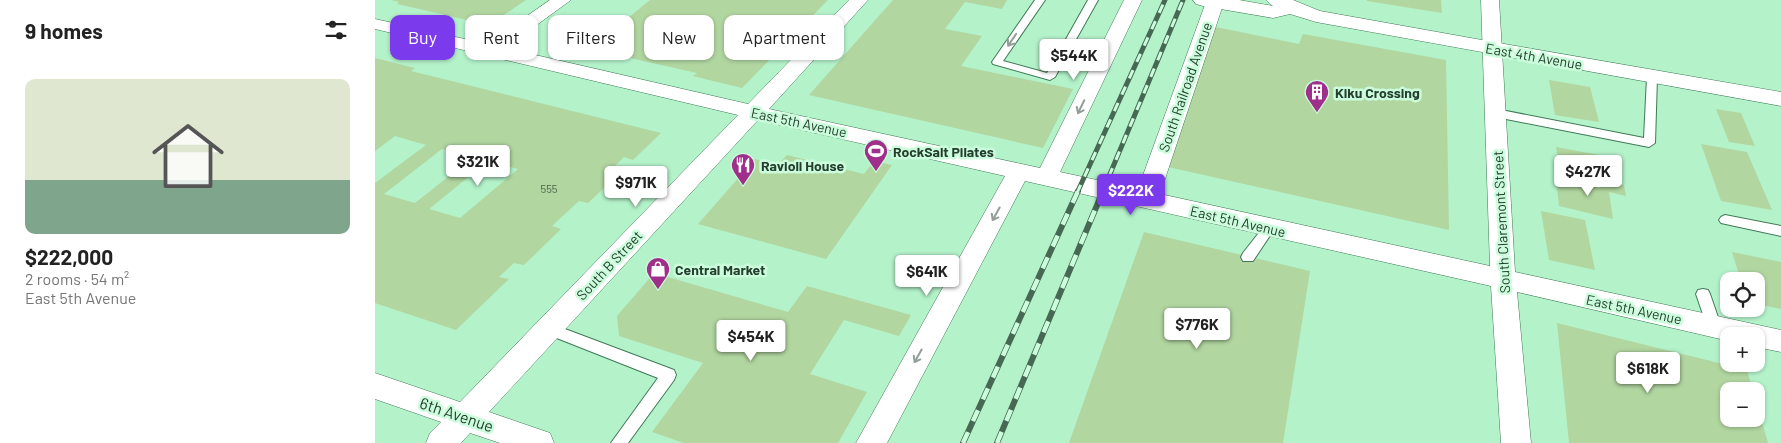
<!DOCTYPE html>
<meta charset="utf-8">
<style>
body{margin:0;font-family:Barlow,sans-serif;background:#f2f2f2;color:#222;height:100vh;display:flex;flex-direction:column;font-size:19px;white-space:nowrap}
*{box-sizing:border-box;margin:0}
p{font-size:16px;color:#767676}
.icon{flex:none;width:28px;height:28px;fill:none;stroke:currentColor;stroke-width:2;stroke-linecap:round;stroke-linejoin:round}
.map{position:relative;flex:1;overflow:hidden}
.drawer{display:flex;flex-direction:column;background:#fff;width:375px}
.drawer>*{flex:none}
.hud{position:absolute;left:15px;top:15px;width:475px;height:45px;display:flex;gap:10px}
.buttons{position:absolute;left:1345px;top:272px;display:grid;gap:10px}
.buttons a{display:grid;place-items:center;width:45px;height:45px;border-radius:10px;background:#fff;box-shadow:0 1px 4px #0004;font-size:25px}
.price{position:absolute;translate:-50% -42px;padding:0 11px;border-radius:5px;background:#fff;color:#222;font-size:16px;line-height:32px;filter:drop-shadow(0 1px 2px #0008)}
.price::after{content:'';position:absolute;left:50%;top:30px;width:15px;height:11px;margin-left:-8px;background:inherit;clip-path:polygon(0 0,100% 0,50% 100%)}
.price.active{background:#7c3aed;color:#fff}
ul{padding:0;list-style:none}
li{display:grid;align-content:center;gap:10px;height:265px;padding:0 25px}
li span{display:grid;place-items:center;height:155px;border-radius:10px;color:#555}
li>.icon{margin-inline-start:auto}
span .icon{width:90px;height:90px;fill:#fffc;stroke-width:1}
li b{font-size:21px}
h2{display:flex;justify-content:space-between;align-items:center;height:60px;padding:0 25px;font-size:21px}
.tag{padding:0 18px;border-radius:10px;background:#fff;box-shadow:0 1px 4px #0004;font-size:18px;line-height:45px}
.tag.active{background:#7c3aed;color:#fff}
main{display:flex;flex:1;min-height:0}
.map>svg:first-child{display:block}
.building{fill:#b1d6a0;fill-rule:evenodd}
.lines{fill:none;stroke-linecap:round;stroke-linejoin:round}
.lane-casing{stroke:#3f7a57;stroke-width:2}
.street-casing{stroke:#3f7a57;stroke-width:1}
.primary-casing{stroke:#3f7a57;stroke-width:1}
.lane{fill:#fff;fill-rule:evenodd}
.street{fill:#fff;fill-rule:evenodd}
.primary{fill:#fff;fill-rule:evenodd}
.rail-far1-casing{stroke:#476954;stroke-width:5}
.rail-casing{stroke:#476954;stroke-width:6}
.rail-far1{stroke:#cbfddc;stroke-width:3;stroke-dasharray:9;stroke-linecap:butt}
.rail{stroke:#cbfddc;stroke-width:4.5;stroke-dasharray:12;stroke-linecap:butt}
.oneway{stroke:#929e97}
.labels{text-anchor:middle;dominant-baseline:central;stroke-width:5;stroke-linejoin:round;paint-order:stroke}
.number-label{font-size:11px;fill:#48644b}
.street-label{font-size:14px;fill:#253e2f;stroke:#cbfddc}
.poi-label{font-size:14px;font-weight:bold;fill:#253e2f;stroke:#cbfddc;text-anchor:start}
.near-street-label{font-size:16px;fill:#253e2f;stroke:#cbfddc}
</style>
<main>
<section class="drawer">
<h2>9 homes<svg class="icon" aria-label="filters" viewBox="0 0 24 24"><path d="M4 7h16M4 17h16"/><circle cx="9" cy="7" r="2"/><circle cx="15" cy="17" r="2"/></svg></h2>
<ul>
<li><span style="background:linear-gradient(#dfe7d0 65%,#7fa58c 0)"><svg class="icon" aria-label="home" viewBox="0 0 24 24"><path d="M3 11l9-7 9 7M6 9v11h12V9"/></svg></span><div><b>$222,000</b><p>2 rooms · 54 m²</p><p>East 5th Avenue</p></div></li>
</ul>
</section>
<div class="map">
<svg width="1406" height="443" viewBox="0 0 1406 443">
<rect width="100%" height="100%" fill="#b4f2ca"/>
<path class="building" d="M16 0H151L114 25 22 4 24 2Z
M275 0H453L367 88 318 76 322 73 215 49Z
M518 0H632L627 9 590 2 570 29 607 36 586 66 698 89 668 148 434 95Z
M992 0H1066L1067 13 992 1Z
M841 27 924 44 928 34 1071 60 1074 230 793 167Z
M0 58 40 68 36 71 286 133 258 160 249 157 239 167 249 169 213 203 204 201 177 226 186 229 149 265 139 263 124 277 134 279 81 330 0 303V183L51 145 20 136 0 151ZM67 149 98 157 40 203 9 194ZM113 161 143 169 85 218 54 209Z
M1174 80 1215 87 1224 122 1180 115Z
M1341 109 1366 113 1380 146 1354 142Z
M1326 144 1372 152 1397 210 1346 201Z
M1181 147 1224 155 1228 174 1184 166Z
M412 155 489 174 499 161 517 165 451 259 323 224 380 159 403 165Z
M1181 178 1225 188 1224 179 1249 185 1251 196 1234 192 1238 219 1184 206Z
M1166 211 1210 220 1220 270 1174 260Z
M769 232 935 271 908 443H694Z
M1357 252 1406 262V309L1381 304V281H1366Z
M279 273 413 312 432 286 536 315 524 336 469 320 435 374 492 392 463 443H309L277 432 328 363 244 336 242 316Z
M1182 323 1372 370 1378 391H1354V419H1381L1382 405 1393 443H1194Z"/>
<g class="lines">
<g class="lane-casing">
<path id="lane" d="M660 0H670L628 61 672 73 713 0H723L680 77 675 80 618 64 617 62Z
M1277 74 1282 77 1280 143 1274 147 1121 117 1116 113 1121 109 1269 138 1272 77Z
M1350 215 1406 226V236L1346 223 1344 220 1346 217Z
M894 223 898 225 900 228 878 261H868L866 257 868 253 890 225Z
M1328 289 1333 290 1335 294 1346 326 1344 330 1339 332 1334 330 1332 326 1321 294 1323 290Z
M174 323 299 370 301 375 299 380 253 443H236L283 378 169 333 167 329 169 325Z"/>
</g>
<g class="street-casing">
<path id="street" d="M175 0H196L130 48 373 104 474 0H493L394 109 665 168 749 0H767L685 172 763 189 831 2 833 0H847L849 2 785 194 1115 266 1106 0H1124L1140 272 1406 330V352L1381 347V336H1354V341L1142 292 1156 443H1126L1116 286 650 181 512 443H481L630 176 383 120 114 412 175 433 179 443H125L95 433 86 443H51L55 433 66 422 0 399V373L85 402 363 115 0 29V19L112 44Z"/>
</g>
<g class="primary-casing">
<path id="primary" d="M818 0H864L898 6 891 0H918L945 11 1118 42 1406 92V106L941 22 915 14 898 18 828 6 821 4Z"/>
</g>
<use href="#lane" class="lane"/>
<use href="#street" class="street"/>
<use href="#primary" class="primary"/>
<g class="rail-far1-casing">
<path id="rail-far1" d="M702 193 790 0
M727 193 808 0"/>
</g>
<g class="rail-casing">
<path id="rail" d="M588 443 703 191
M622 443 728 191"/>
</g>
<use href="#rail-far1" class="rail-far1"/>
<use href="#rail" class="rail"/>
</g>
<defs><path id="oneway-shaft" d="M-6 0H5M1.5-3L5.5 0L1.5 3" fill="none" stroke-width="1.6" stroke-linecap="round" stroke-linejoin="round" transform="scale(1.25)"/></defs>
<g class="oneway">
<use href="#oneway-shaft" transform="translate(637 40) rotate(124)"/>
<use href="#oneway-shaft" transform="translate(706 107) rotate(116)"/>
<use href="#oneway-shaft" transform="translate(621 214) rotate(119)"/>
<use href="#oneway-shaft" transform="translate(543 356) rotate(119)"/>
</g>
<defs>
<g id="building-pin" transform="scale(1.25)"><path d="M0 17L-7.5 6A9.5 9.5 0 1 1 7.5 6Z" fill="#a02f8c" stroke="#cbfddc"/><path d="M-4-6H4V6H1V3H-1V6H-4ZM-2.5-4.3h1.7v1.8h-1.7ZM.8-4.3h1.7v1.8H.8ZM-2.5-1h1.7V.8h-1.7ZM.8-1h1.7V.8H.8Z" fill="#fff"/></g>
<g id="stadium-pin" transform="scale(1.25)"><path d="M0 17L-7.5 6A9.5 9.5 0 1 1 7.5 6Z" fill="#a02f8c" stroke="#cbfddc"/><path d="M0-5a6.5 5 0 1 0 0 10a6.5 5 0 1 0 0-10ZM-3.5-1.8h7v3.6h-7Z" fill="#fff"/></g>
<g id="restaurant-pin" transform="scale(1.25)"><path d="M0 17L-7.5 6A9.5 9.5 0 1 1 7.5 6Z" fill="#a02f8c" stroke="#cbfddc"/><path d="M-5-6h1v4h1v-4h1v4h1v-4h1v5L-1.5 .5V6h-2V.5L-5-1ZM5-6V6H3V1.5H1.5Q1.5-4 5-6Z" fill="#fff"/></g>
<g id="shop-pin" transform="scale(1.25)"><path d="M0 17L-7.5 6A9.5 9.5 0 1 1 7.5 6Z" fill="#a02f8c" stroke="#cbfddc"/><path d="M-5-2.5h2.3a2.7 3.5 0 0 1 5.4 0H5L5.5 6h-11ZM-1.5-2.5h3a1.5 2.3 0 0 0-3 0Z" fill="#fff"/></g>
</defs>
<g fill-rule="evenodd">
<use href="#building-pin" x="942" y="92"/>
<use href="#stadium-pin" x="501" y="151"/>
<use href="#restaurant-pin" x="368" y="165"/>
<use href="#shop-pin" x="283" y="269"/>
</g>
<g class="labels">
<g class="number-label">
<text x="174" y="188">555</text>
</g>
<g class="street-label">
<text transform="translate(1159 56) rotate(10)">East 4th Avenue</text>
<text transform="translate(810 87) rotate(-71)">South Railroad Avenue</text>
<text transform="translate(424 122) rotate(12)">East 5th Avenue</text>
<text transform="translate(863 221) rotate(13)">East 5th Avenue</text>
<text transform="translate(1126 222) rotate(-93)">South Claremont Street</text>
<text transform="translate(234 265) rotate(-47)">South B Street</text>
<text transform="translate(1259 309) rotate(12)">East 5th Avenue</text>
</g>
<g class="poi-label">
<text x="960" y="92">Kiku Crossing</text>
<text x="518" y="151">RockSalt Pilates</text>
<text x="386" y="165">Ravioli House</text>
<text x="300" y="269">Central Market</text>
</g>
<g class="near-street-label">
<text transform="translate(82 414) rotate(19)">6th Avenue</text>
</g>
</g>
</svg>
<div class="buttons">
<a><svg class="icon" aria-label="locate" viewBox="0 0 24 24"><circle cx="12" cy="12" r="6"/><path d="M12 2v4M12 18v4M2 12h4M18 12h4"/></svg></a>
<a>+</a>
<a>−</a>
</div>
<b class="price" style="left:699px;top:81px">$544K</b>
<b class="price" style="left:103px;top:187px">$321K</b>
<b class="price" style="left:1213px;top:197px">$427K</b>
<b class="price" style="left:261px;top:208px">$971K</b>
<b class="price active" style="left:756px;top:216px">$222K</b>
<b class="price" style="left:552px;top:297px">$641K</b>
<b class="price" style="left:822px;top:350px">$776K</b>
<b class="price" style="left:376px;top:362px">$454K</b>
<b class="price" style="left:1273px;top:394px">$618K</b>
<div class="hud">
<a class="tag active">Buy</a>
<a class="tag">Rent</a>
<a class="tag">Filters</a>
<a class="tag">New</a>
<a class="tag">Apartment</a>
</div>
</div>
</main>
